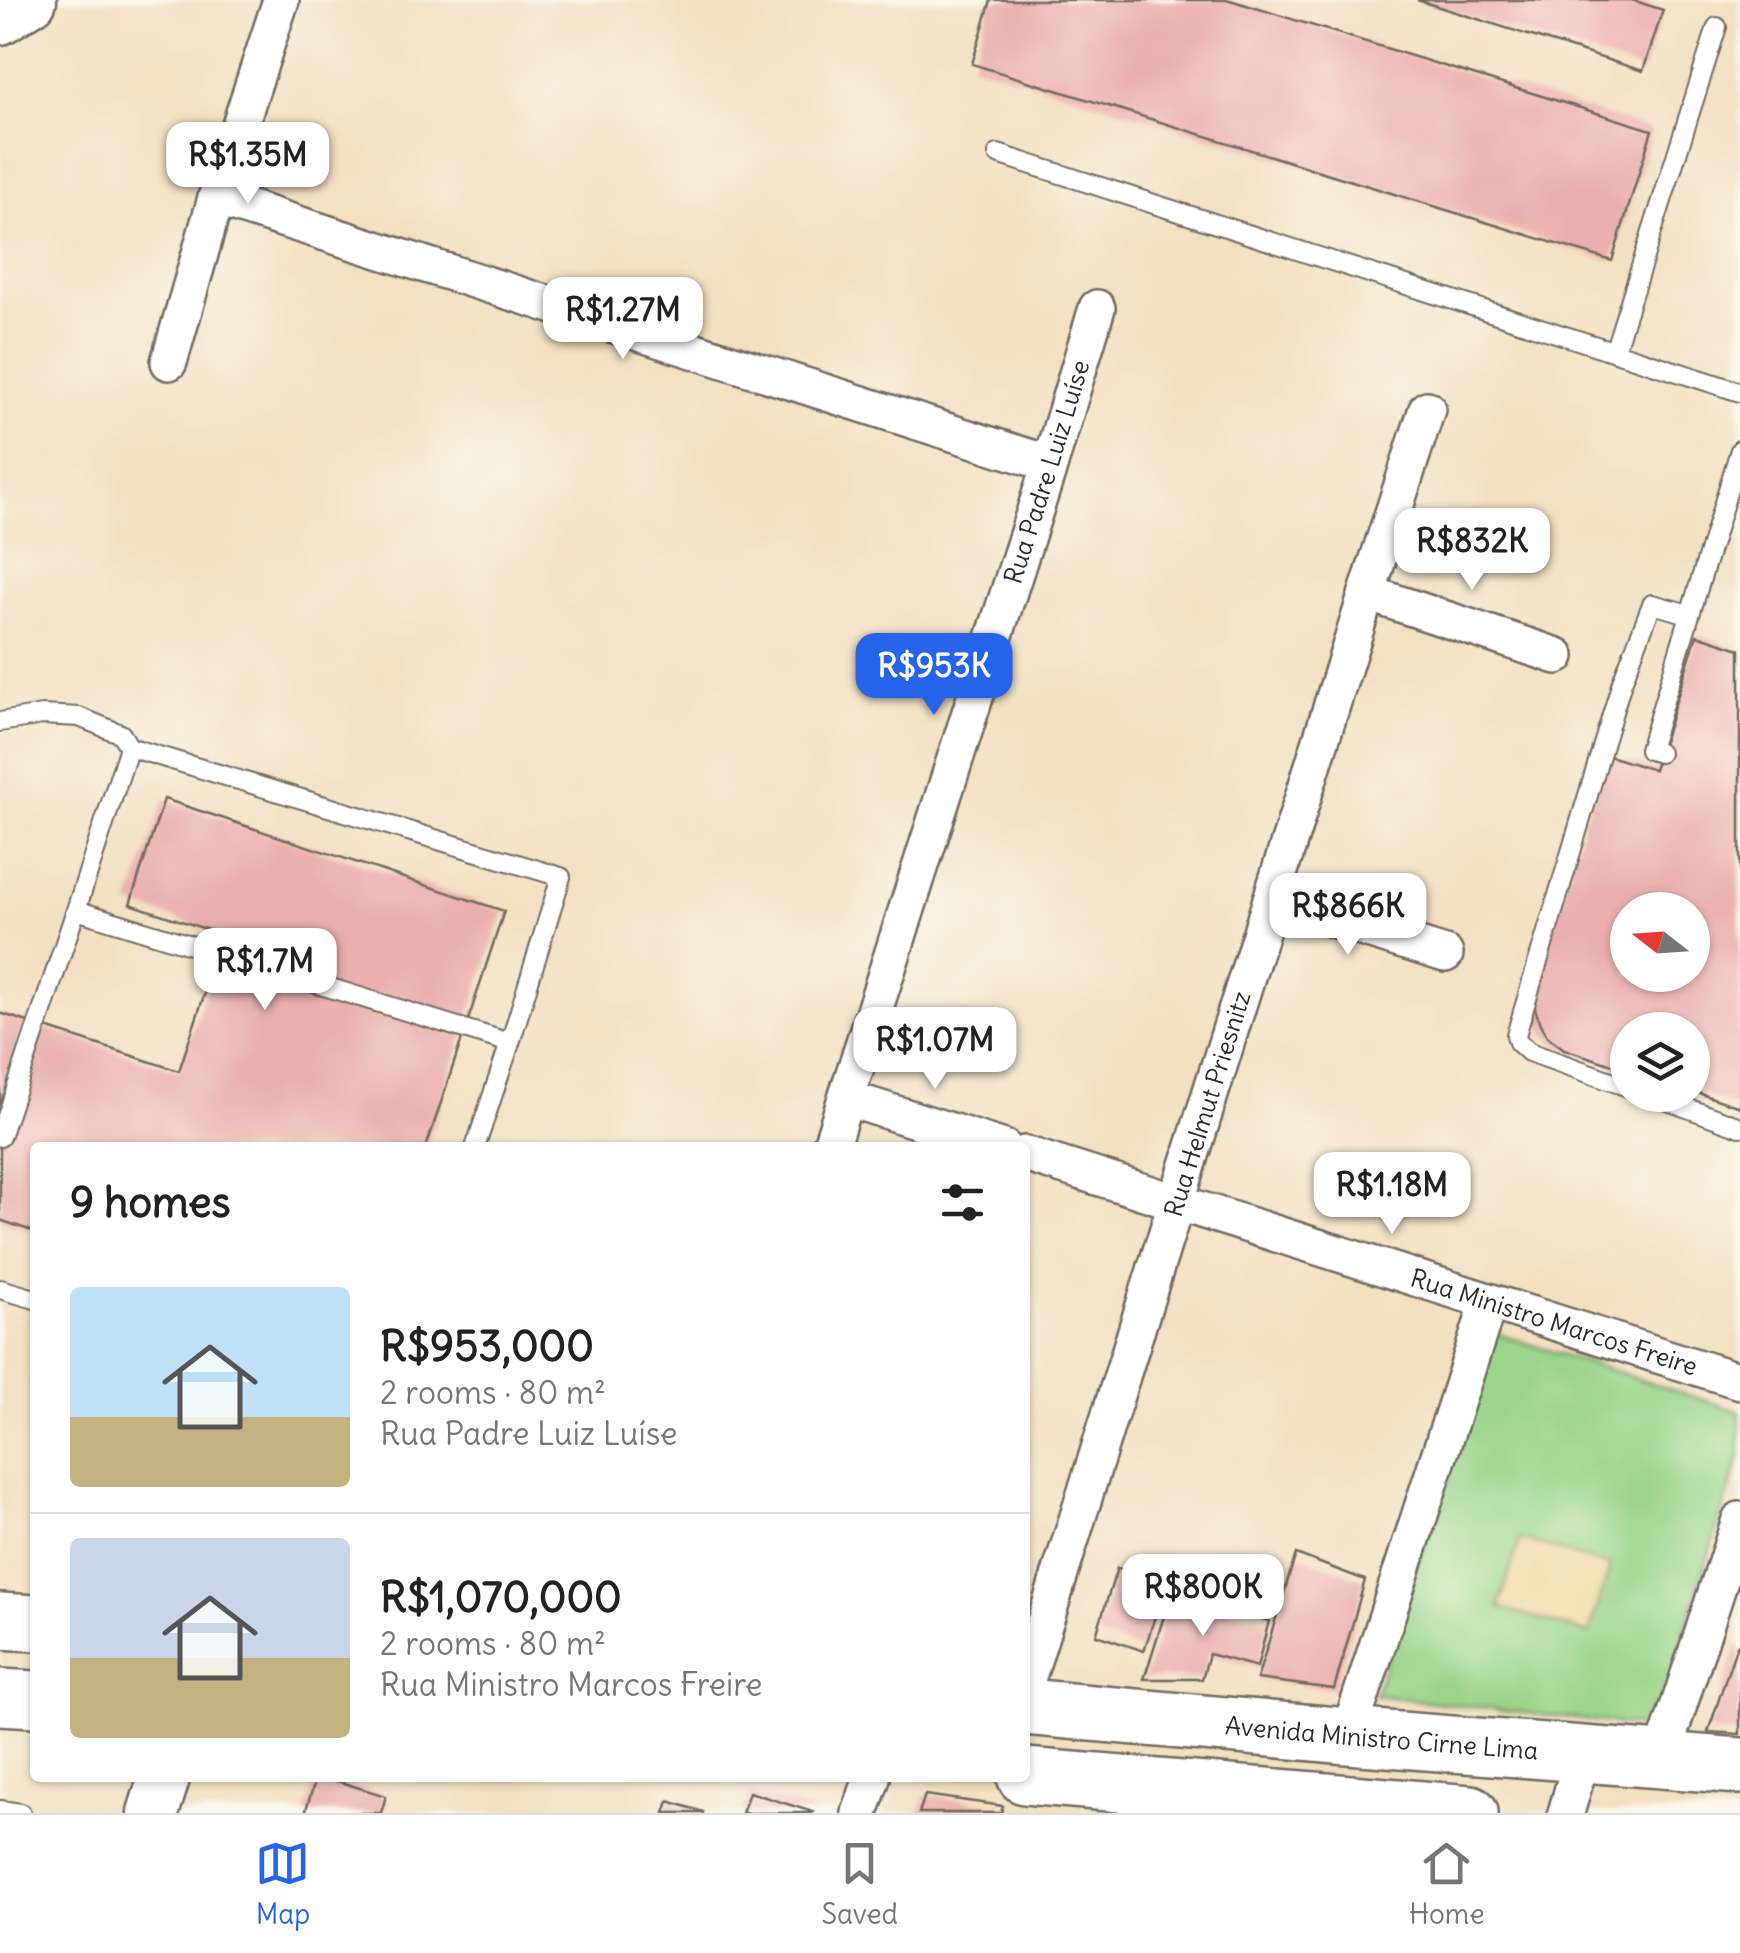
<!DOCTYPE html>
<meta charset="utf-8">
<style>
body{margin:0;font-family:Delius,sans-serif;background:#f6f6f6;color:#222;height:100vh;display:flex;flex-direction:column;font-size:38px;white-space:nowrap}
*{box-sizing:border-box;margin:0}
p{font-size:32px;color:#767676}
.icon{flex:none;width:55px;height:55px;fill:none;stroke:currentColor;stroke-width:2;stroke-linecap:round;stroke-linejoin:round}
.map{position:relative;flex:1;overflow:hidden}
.drawer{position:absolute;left:30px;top:1142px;width:1000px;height:640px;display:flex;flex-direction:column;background:#fff;border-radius:10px;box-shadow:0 2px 8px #0004}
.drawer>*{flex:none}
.needle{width:65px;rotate:287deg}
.buttons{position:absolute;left:1610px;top:892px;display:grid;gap:20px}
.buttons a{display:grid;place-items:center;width:100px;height:100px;border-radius:50%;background:#fff;box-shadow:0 2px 8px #0004;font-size:50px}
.price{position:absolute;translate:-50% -85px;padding:0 22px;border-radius:20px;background:#fff;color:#222;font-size:32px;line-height:65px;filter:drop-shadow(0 2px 5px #0008)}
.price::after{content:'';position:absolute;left:50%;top:60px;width:30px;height:22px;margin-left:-15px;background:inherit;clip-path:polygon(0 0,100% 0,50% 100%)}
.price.current{background:#2563eb;color:#fff}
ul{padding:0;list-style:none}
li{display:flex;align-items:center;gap:30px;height:250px;padding:0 40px}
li+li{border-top:2px solid #e0e0e0}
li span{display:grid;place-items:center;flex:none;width:280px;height:200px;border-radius:10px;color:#555}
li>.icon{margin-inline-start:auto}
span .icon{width:120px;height:120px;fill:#fffc;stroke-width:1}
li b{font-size:42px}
h2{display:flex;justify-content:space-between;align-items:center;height:120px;padding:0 40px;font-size:42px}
.menu{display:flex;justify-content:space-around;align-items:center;height:140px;border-top:2px solid #e0e0e0;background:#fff;font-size:28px;color:#767676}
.menu a{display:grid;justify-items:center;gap:5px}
.menu .current{color:#2563eb}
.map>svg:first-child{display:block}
.green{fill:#9ad589;stroke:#62805a;stroke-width:2.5}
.sand{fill:#eeda9e;stroke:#8c8264;stroke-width:2.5}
.building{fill:#eaafae;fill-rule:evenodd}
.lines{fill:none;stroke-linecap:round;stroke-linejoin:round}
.lane-casing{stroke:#716a60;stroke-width:22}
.street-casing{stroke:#716a60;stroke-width:40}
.secondary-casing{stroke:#716a60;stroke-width:55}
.primary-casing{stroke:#716a60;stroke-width:60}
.lane{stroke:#fff;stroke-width:18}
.street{stroke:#fff;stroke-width:35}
.secondary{stroke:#fff;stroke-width:50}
.primary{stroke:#fff;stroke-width:55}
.labels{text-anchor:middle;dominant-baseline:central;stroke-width:9;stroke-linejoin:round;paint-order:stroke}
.street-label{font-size:25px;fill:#2b2b2b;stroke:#fbf7ec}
</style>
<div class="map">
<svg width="1740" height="1813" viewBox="0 0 1740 1813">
<rect width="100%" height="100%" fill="#fbf7ec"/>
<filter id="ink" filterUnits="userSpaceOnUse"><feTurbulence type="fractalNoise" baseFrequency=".01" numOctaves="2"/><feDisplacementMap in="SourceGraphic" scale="20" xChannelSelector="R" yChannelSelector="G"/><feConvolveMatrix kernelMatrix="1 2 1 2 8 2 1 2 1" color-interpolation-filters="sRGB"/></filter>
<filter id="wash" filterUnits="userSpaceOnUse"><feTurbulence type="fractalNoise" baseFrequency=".0048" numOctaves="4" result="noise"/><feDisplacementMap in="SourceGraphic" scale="40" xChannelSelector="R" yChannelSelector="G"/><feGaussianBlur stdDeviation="2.25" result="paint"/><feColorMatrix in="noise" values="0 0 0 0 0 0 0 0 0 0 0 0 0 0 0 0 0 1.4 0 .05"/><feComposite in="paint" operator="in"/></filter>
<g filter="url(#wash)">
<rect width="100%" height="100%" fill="#f2e0c2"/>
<path class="green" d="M1489 1331 1740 1412V1457L1654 1728 1375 1695Z"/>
<path class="sand" d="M1520 1539 1610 1566 1589 1634 1499 1607Z"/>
<g id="blocks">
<path class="building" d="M991 0H1230L1652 130 1612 261 972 64Z
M1417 0H1632L1663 10 1643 71Z
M1697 635 1740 649V1107L1692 1091V1030H1628V1070L1564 1049 1547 1036 1540 1024 1532 998 1603 754 1654 770ZM1628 910H1692V975H1628Z
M164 799 504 911 426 1148H35V1232L0 1220V1013L179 1071 224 935 130 904Z
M1296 1554 1365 1580 1334 1689 1257 1679Z
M1117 1568 1165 1584 1144 1651 1096 1635Z
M1171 1594 1269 1621 1257 1667 1209 1654 1202 1679H1144Z
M1737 1645 1740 1646V1734L1708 1732Z
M316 1778H327L386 1796 381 1813H305Z
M749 1792 813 1812 812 1813H742Z
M925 1795 1003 1806 1001 1813H919Z
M669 1801 703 1812V1813H665Z"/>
</g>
</g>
<g filter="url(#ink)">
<use href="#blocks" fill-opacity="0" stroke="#716a60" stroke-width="2.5"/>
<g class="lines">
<g class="lane-casing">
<path id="lane" d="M998 154 1740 392
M1614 352 1717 27
M0 722 42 715 79 717 121 734 129 747
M1659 753 1649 750 1740 450
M1628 1087 1529 1052 1518 1042 1516 1035 1622 682 1652 604 1689 614
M1651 1095 1740 1127
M0 1137 76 910
M475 1148 510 1043 561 877 129 747 76 910 510 1043
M0 1289 35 1299
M0 1810 21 1813"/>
</g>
<g class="street-casing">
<g id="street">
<path d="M216 198 1050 464"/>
<path d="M169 362 216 198 281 0"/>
<path d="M1367 593 1557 656"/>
<path d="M1271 900 1445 954"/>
<path d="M846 1098 1004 1148"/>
<path id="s1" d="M830 1148 1050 464 1097 308"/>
<path id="s2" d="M1025 1154 1740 1381"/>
<path id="s3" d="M1025 1686 1367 593 1427 409"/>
<path d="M1348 1736 1489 1302"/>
<path d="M1661 1759 1740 1520"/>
<path d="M860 1813 872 1778"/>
<path d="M1566 1813 1583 1753"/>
</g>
</g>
<g class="secondary-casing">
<path id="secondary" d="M0 19 31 0
M153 1813 164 1778"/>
</g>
<g class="primary-casing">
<g id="primary">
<path d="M0 1621 35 1623"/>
<path d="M0 1697 35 1699"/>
<path id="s4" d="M1025 1707 1348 1736 1740 1766"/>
<path d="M1025 1776 1470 1813"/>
</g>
</g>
<use href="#lane" class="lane"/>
<use href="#street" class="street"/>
<use href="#secondary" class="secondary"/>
<use href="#primary" class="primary"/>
</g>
</g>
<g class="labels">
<g class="street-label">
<text stroke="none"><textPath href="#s1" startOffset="710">Rua Padre Luiz Luíse</textPath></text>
<text stroke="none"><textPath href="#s3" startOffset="610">Rua Helmut Priesnitz</textPath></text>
<text stroke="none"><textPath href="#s2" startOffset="555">Rua Ministro Marcos Freire</textPath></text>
<text stroke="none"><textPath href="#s4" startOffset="358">Avenida Ministro Cirne Lima</textPath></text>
</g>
</g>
</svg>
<div class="buttons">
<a><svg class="needle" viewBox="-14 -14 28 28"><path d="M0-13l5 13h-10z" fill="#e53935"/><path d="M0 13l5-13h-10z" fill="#767676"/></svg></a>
<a><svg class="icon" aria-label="layers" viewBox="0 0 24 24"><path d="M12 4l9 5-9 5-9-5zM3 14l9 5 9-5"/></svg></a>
</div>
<b class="price" style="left:248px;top:207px">R$1.35M</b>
<b class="price" style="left:623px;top:362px">R$1.27M</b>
<b class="price" style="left:1472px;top:593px">R$832K</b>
<b class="price current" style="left:934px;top:718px">R$953K</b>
<b class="price" style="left:1348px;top:958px">R$866K</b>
<b class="price" style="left:265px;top:1013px">R$1.7M</b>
<b class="price" style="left:935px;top:1092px">R$1.07M</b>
<b class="price" style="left:1392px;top:1237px">R$1.18M</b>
<b class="price" style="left:1203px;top:1639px">R$800K</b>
<section class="drawer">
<h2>9 homes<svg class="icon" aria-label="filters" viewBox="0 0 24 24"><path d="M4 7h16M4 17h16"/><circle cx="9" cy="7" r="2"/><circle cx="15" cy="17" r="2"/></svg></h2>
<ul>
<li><span style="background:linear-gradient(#bfe0f5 65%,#c2b280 0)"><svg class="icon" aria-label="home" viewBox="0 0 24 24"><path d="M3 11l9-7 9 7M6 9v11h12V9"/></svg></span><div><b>R$953,000</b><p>2 rooms · 80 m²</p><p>Rua Padre Luiz Luíse</p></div></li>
<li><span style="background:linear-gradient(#c9d6e8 60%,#c2b280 0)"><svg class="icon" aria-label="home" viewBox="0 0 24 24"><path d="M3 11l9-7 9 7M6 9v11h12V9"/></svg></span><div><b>R$1,070,000</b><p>2 rooms · 80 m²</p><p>Rua Ministro Marcos Freire</p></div></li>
</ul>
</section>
</div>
<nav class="menu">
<a class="current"><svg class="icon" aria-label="map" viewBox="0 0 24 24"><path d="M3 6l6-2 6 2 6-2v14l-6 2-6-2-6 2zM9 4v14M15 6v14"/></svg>Map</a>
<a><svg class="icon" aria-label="saved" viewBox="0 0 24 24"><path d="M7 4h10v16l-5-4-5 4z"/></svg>Saved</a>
<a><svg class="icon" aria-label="home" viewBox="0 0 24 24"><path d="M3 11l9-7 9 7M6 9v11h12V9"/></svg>Home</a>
</nav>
